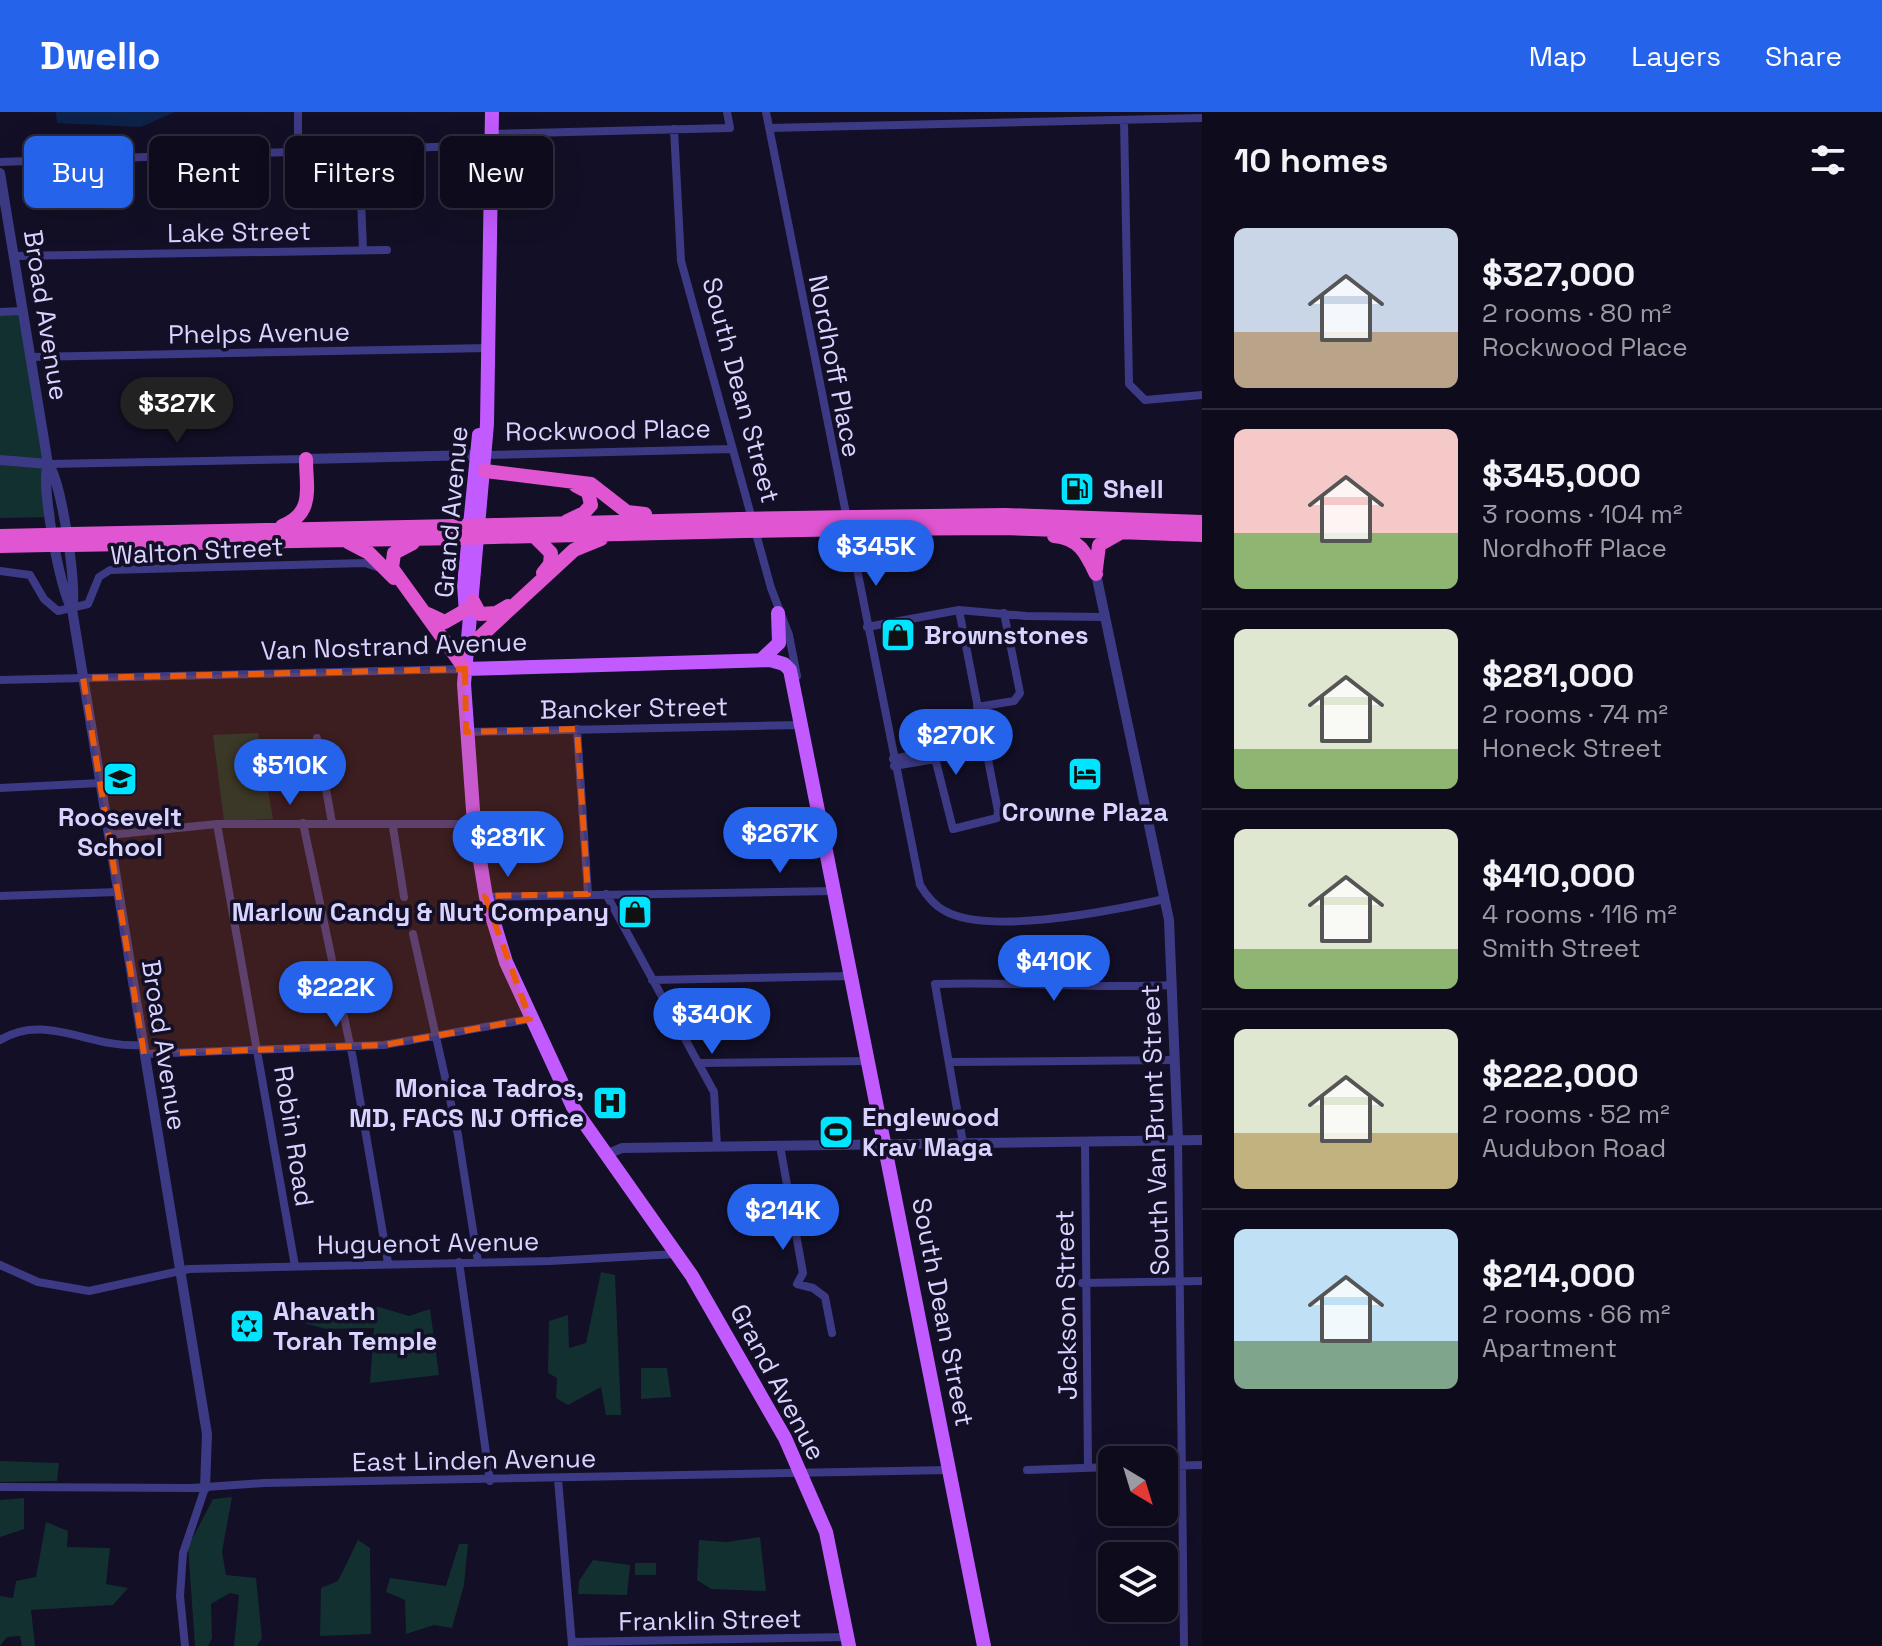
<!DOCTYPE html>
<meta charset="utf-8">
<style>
body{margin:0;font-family:"Space Grotesk",sans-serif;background:#1c1929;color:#f1f3f6;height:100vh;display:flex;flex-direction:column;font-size:30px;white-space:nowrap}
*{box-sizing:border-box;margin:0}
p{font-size:26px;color:#9b9ba3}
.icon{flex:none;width:44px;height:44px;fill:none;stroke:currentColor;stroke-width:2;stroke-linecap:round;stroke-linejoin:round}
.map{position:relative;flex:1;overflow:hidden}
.sheet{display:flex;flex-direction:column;background:#0e0b1c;width:680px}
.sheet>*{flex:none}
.hud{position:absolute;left:24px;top:24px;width:760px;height:72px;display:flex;gap:16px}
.needle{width:52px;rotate:142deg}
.controls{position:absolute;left:1098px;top:1334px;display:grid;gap:16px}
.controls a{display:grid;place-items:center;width:80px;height:80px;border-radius:12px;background:#0e0b1c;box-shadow:0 8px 32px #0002,0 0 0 2px #2e2b3b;font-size:40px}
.price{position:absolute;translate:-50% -68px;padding:0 18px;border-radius:28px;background:#2563eb;color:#fff;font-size:26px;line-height:52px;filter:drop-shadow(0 2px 4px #0008)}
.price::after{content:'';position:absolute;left:50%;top:48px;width:24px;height:18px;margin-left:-12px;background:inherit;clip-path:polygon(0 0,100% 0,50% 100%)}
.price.on{background:#222;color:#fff}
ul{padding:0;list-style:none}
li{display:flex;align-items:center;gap:24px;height:200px;padding:0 32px}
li+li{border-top:2px solid #2e2b3b}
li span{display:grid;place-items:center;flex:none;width:224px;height:160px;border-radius:12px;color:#555}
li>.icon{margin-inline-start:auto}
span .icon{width:96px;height:96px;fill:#fffc;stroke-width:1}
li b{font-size:34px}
h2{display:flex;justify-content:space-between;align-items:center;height:96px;padding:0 32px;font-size:34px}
.tag{padding:0 28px;border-radius:12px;background:#0e0b1c;box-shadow:0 8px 32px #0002,0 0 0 2px #2e2b3b;font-size:28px;line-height:72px}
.tag.on{background:#2563eb;color:#fff}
header{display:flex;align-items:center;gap:48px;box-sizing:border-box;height:112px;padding:0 40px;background:#2563eb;color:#fff}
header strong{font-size:38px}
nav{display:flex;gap:44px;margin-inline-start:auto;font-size:28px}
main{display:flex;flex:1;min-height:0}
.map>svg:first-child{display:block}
.green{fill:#12302f}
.water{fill:#0c2248}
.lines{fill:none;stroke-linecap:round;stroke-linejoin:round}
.minor{stroke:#3d3a85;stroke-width:8}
.tertiary{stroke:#3d3a85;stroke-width:10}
.primary{stroke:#c25bff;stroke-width:14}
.trunk{stroke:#e055d1;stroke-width:14}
.trunk-bridge{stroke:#e055d1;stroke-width:14}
.marked{fill:#e8590c;fill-opacity:0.2;stroke:#e8590c;stroke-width:6;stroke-dasharray:16 10;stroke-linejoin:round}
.labels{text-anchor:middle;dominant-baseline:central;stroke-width:7;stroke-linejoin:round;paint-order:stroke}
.street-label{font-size:26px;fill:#d9d4ff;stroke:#130f26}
.poi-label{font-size:26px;font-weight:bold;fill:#d9d4ff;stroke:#130f26;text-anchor:start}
</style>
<header>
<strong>Dwello</strong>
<nav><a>Map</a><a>Layers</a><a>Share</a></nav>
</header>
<main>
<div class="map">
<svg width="1202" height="1534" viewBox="0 0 1202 1534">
<rect width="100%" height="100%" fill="#130f26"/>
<path class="green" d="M21 199 55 405 0 406V200Z
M258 621 273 707 224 709 213 623Z
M601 1160 615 1163 621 1303H606L601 1275 568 1293 556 1286 557 1266 548 1261 549 1209 568 1203 569 1236 586 1231Z
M379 1195 409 1204 430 1197 439 1263 370 1271 374 1216 326 1217 299 1210 341 1198Z
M641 1256H667L671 1285 641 1287Z
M0 1349 59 1351 57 1369 0 1370Z
M232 1385 222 1440 226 1463 256 1466 262 1526 257 1534H234L239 1483 230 1481 211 1492 212 1526 208 1534H195L188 1435 213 1387Z
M24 1386V1417L0 1425V1388Z
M46 1410 68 1419 67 1435 110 1436 106 1472 128 1476 113 1493 31 1498 35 1534H22L20 1524 7 1525 0 1534V1484L13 1486 16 1469 36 1465Z
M760 1425 766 1479 711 1477 697 1468 699 1428 727 1430Z
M358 1428 370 1436 371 1522 320 1524 321 1476 338 1469Z
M459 1432H468L464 1473 452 1516 434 1513 406 1522 405 1488 386 1480 390 1466 446 1474Z
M593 1448 630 1453 627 1483 578 1482 579 1469Z
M635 1451H656V1463H635Z"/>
<path class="water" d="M56 0H175L141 15 57 11Z"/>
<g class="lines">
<path class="minor" d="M298 0V40
M766 0 920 773C926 783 935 794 945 799 990 824 1115 798 1165 787
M1124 8 1129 272 1145 288 1202 283
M769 16 1202 6
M674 17 681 149 771 476 789 523 797 564
M492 22 730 16 727 0
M359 37 363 138
M0 50 492 33
M13 144 387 138
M0 200 21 199
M30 245 489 236
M486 343 732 337
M48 352 306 347
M0 459 30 463 44 487 58 499 88 492 99 465 110 458 365 451 380 456
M959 498 998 699 997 706 953 717 934 642C935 619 961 618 980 613
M867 515 959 498 1026 504 1105 505
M0 568 465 557
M977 595 1014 589 1020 581 1004 501
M577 617 588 782
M467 620 801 613
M317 626 332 711
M893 647 934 639
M894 654 935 647
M0 676 100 671
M303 711 353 947 388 1151
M217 712 295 1154
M393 715 404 785
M109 723 217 712H474
M606 782 714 980 717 1035
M0 784 117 780
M486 785 834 779
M413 822 458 1023 478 1150
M652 868 851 864
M0 928C46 900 90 937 142 933
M144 942 384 933 530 907
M949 950 1175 948
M698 951 868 949
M1178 1028 1184 1534
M1085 1030 1088 1356
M963 1031 935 872C1014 869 1093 877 1172 873
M780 1034 803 1161 797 1172 813 1176 825 1185 832 1221
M459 1150 490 1369
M0 1153 38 1170 89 1179 189 1157 550 1149 677 1142
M1082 1171 1202 1169
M1164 1354 1202 1353
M1027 1358 1112 1355
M558 1367 572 1533
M0 1375 191 1376 264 1371 949 1358
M572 1530 848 1525
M185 1534 180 1484 183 1441 205 1376"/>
<path class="tertiary" d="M0 61 48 352C40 371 60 479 72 497L207 1322 205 1376
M306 347 476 343
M0 348 48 352
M48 352C61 366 78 477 72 497
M1096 462 1169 808 1178 1028
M605 1043 622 1036 1202 1028"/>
<path class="primary" d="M492 0 487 312 464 572 474 712 486 785 506 850 573 995 692 1164 785 1326 826 1420 849 1534
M466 501 464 473 479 323
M761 548 779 531 778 501
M465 557 770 548 784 552 790 558 984 1534"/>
<path class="trunk" d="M485 359 591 372 627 400 645 402
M855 405 1006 403 1202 410
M567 409 584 401 591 393 588 380 575 373
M496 413 740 407
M282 414C315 401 306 376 306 347
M857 417 1003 416 1202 423
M71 422 454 414
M0 424 46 423
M534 424 551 441 550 452 543 461
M1054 424C1079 426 1086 441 1096 462
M493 425 744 419
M348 430 369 441 394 466
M413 431 394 441 392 456 465 557
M72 433 460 426
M0 434 49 433
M1096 457 1099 433 1122 420
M473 489 480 502 496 501 508 494
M428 502 445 510 466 498
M467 537 574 438 601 427"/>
<path class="trunk-bridge" d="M740 407 855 405
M454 414 496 413
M744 419 857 417
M46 423 71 422
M460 426 493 425
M49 433H72"/>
</g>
<path class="marked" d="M465 557 466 620 577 617 588 782 485 784 530 907 384 933 144 942 83 566Z"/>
<defs>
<g id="fuel-square" transform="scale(1.8)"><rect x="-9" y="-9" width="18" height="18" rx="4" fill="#00e5ff" stroke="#130f26"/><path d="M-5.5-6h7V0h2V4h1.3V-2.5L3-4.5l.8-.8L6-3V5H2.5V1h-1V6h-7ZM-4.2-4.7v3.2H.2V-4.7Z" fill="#111"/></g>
<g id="shop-square" transform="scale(1.8)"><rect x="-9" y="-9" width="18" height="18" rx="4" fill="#00e5ff" stroke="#130f26"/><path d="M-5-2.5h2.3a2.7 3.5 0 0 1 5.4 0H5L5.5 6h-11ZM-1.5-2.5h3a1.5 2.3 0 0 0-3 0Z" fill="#111"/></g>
<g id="hotel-square" transform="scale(1.8)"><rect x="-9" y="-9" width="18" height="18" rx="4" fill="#00e5ff" stroke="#130f26"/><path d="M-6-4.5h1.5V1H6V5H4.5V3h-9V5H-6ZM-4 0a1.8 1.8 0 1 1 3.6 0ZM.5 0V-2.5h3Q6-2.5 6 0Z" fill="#111"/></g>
<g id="school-square" transform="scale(1.8)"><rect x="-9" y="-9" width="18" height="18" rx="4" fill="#00e5ff" stroke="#130f26"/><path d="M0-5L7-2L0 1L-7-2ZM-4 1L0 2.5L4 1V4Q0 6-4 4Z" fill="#111"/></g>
<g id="hospital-square" transform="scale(1.8)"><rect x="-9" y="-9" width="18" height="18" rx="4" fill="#00e5ff" stroke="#130f26"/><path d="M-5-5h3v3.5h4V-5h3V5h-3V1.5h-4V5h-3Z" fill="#111"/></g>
<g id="stadium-square" transform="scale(1.8)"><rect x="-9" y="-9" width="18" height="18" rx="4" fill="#00e5ff" stroke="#130f26"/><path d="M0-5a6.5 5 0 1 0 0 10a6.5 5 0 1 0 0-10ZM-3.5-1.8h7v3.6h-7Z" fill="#111"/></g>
<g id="synagogue-square" transform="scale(1.8)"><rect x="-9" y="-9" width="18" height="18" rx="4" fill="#00e5ff" stroke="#130f26"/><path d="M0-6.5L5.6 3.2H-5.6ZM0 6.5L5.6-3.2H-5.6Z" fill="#111"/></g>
</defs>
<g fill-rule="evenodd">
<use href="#fuel-square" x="1077" y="377"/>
<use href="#shop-square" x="898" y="523"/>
<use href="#hotel-square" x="1085" y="662"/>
<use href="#school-square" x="120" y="667"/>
<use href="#shop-square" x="635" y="800"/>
<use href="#hospital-square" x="610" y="991"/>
<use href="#stadium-square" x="836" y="1020"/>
<use href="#synagogue-square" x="247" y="1214"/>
</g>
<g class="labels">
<g class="street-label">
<text transform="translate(239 120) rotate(-1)">Lake Street</text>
<text transform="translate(46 203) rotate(81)">Broad Avenue</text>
<text transform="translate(259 221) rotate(-1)">Phelps Avenue</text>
<text transform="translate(835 254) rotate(79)">Nordhoff Place</text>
<text transform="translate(741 278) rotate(75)">South Dean Street</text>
<text transform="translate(608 318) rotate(-1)">Rockwood Place</text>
<text transform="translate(451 400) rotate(-85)">Grand Avenue</text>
<text transform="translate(197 439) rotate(-3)">Walton Street</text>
<text transform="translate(394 534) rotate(-2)">Van Nostrand Avenue</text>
<text transform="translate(634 596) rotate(-1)">Bancker Street</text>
<text transform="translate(164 933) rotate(81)">Broad Avenue</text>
<text transform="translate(1155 1018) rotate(-92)">South Van Brunt Street</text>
<text transform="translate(294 1024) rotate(81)">Robin Road</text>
<text transform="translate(428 1131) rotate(-1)">Huguenot Avenue</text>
<text transform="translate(1066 1193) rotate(-91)">Jackson Street</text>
<text transform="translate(943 1200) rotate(79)">South Dean Street</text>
<text transform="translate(778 1270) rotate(62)">Grand Avenue</text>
<text transform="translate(474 1348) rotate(-1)">East Linden Avenue</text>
<text transform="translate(710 1508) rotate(-1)">Franklin Street</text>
</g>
<g class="poi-label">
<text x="1103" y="377">Shell</text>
<text x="924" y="523">Brownstones</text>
<text x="1085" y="700" text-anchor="middle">Crowne Plaza</text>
<text x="120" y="705" text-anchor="middle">Roosevelt<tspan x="120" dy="30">School</tspan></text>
<text x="609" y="800" text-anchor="end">Marlow Candy &amp; Nut Company</text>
<text x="584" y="976" text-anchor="end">Monica Tadros,<tspan x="584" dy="30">MD, FACS NJ Office</tspan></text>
<text x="862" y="1005">Englewood<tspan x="862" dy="30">Krav Maga</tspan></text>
<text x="273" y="1199">Ahavath<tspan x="273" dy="30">Torah Temple</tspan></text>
</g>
</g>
</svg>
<div class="controls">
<a><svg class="needle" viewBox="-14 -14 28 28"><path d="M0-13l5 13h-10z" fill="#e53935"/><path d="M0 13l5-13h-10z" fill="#9b9ba3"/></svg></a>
<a><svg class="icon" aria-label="layers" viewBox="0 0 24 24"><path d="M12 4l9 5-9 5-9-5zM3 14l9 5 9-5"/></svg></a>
</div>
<b class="price on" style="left:177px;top:333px">$327K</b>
<b class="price" style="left:876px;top:476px">$345K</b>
<b class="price" style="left:956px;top:665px">$270K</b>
<b class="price" style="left:290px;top:695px">$510K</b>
<b class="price" style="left:780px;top:763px">$267K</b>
<b class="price" style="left:508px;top:767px">$281K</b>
<b class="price" style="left:1054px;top:891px">$410K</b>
<b class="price" style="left:336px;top:917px">$222K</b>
<b class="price" style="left:712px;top:944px">$340K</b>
<b class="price" style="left:783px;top:1140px">$214K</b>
<div class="hud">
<a class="tag on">Buy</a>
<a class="tag">Rent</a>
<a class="tag">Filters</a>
<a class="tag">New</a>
</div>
</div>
<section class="sheet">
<h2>10 homes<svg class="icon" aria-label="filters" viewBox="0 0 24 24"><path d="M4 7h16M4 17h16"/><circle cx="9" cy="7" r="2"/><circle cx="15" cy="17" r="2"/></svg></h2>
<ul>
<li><span style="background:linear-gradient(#c9d6e8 65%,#b9a48a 0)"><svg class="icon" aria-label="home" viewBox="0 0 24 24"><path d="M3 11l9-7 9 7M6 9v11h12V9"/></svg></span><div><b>$327,000</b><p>2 rooms · 80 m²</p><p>Rockwood Place</p></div></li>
<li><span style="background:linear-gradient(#f6c9c9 65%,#8fb573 0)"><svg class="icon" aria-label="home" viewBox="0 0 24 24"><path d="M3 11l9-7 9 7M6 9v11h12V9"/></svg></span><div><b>$345,000</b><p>3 rooms · 104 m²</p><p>Nordhoff Place</p></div></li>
<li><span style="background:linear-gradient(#dfe7d0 75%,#8fb573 0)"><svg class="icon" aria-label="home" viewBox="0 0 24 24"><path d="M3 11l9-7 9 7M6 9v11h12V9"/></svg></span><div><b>$281,000</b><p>2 rooms · 74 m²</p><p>Honeck Street</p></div></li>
<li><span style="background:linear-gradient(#dfe7d0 75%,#8fb573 0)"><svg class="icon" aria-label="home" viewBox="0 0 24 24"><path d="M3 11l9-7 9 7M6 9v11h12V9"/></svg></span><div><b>$410,000</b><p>4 rooms · 116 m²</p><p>Smith Street</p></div></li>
<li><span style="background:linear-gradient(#dfe7d0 65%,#c2b280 0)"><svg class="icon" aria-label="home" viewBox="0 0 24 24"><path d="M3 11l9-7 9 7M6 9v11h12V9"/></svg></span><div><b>$222,000</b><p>2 rooms · 52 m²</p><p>Audubon Road</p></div></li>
<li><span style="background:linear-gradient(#bfe0f5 70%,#7fa58c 0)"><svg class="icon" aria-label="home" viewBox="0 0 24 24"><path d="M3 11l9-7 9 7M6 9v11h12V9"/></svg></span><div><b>$214,000</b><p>2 rooms · 66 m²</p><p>Apartment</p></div></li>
</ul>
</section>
</main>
